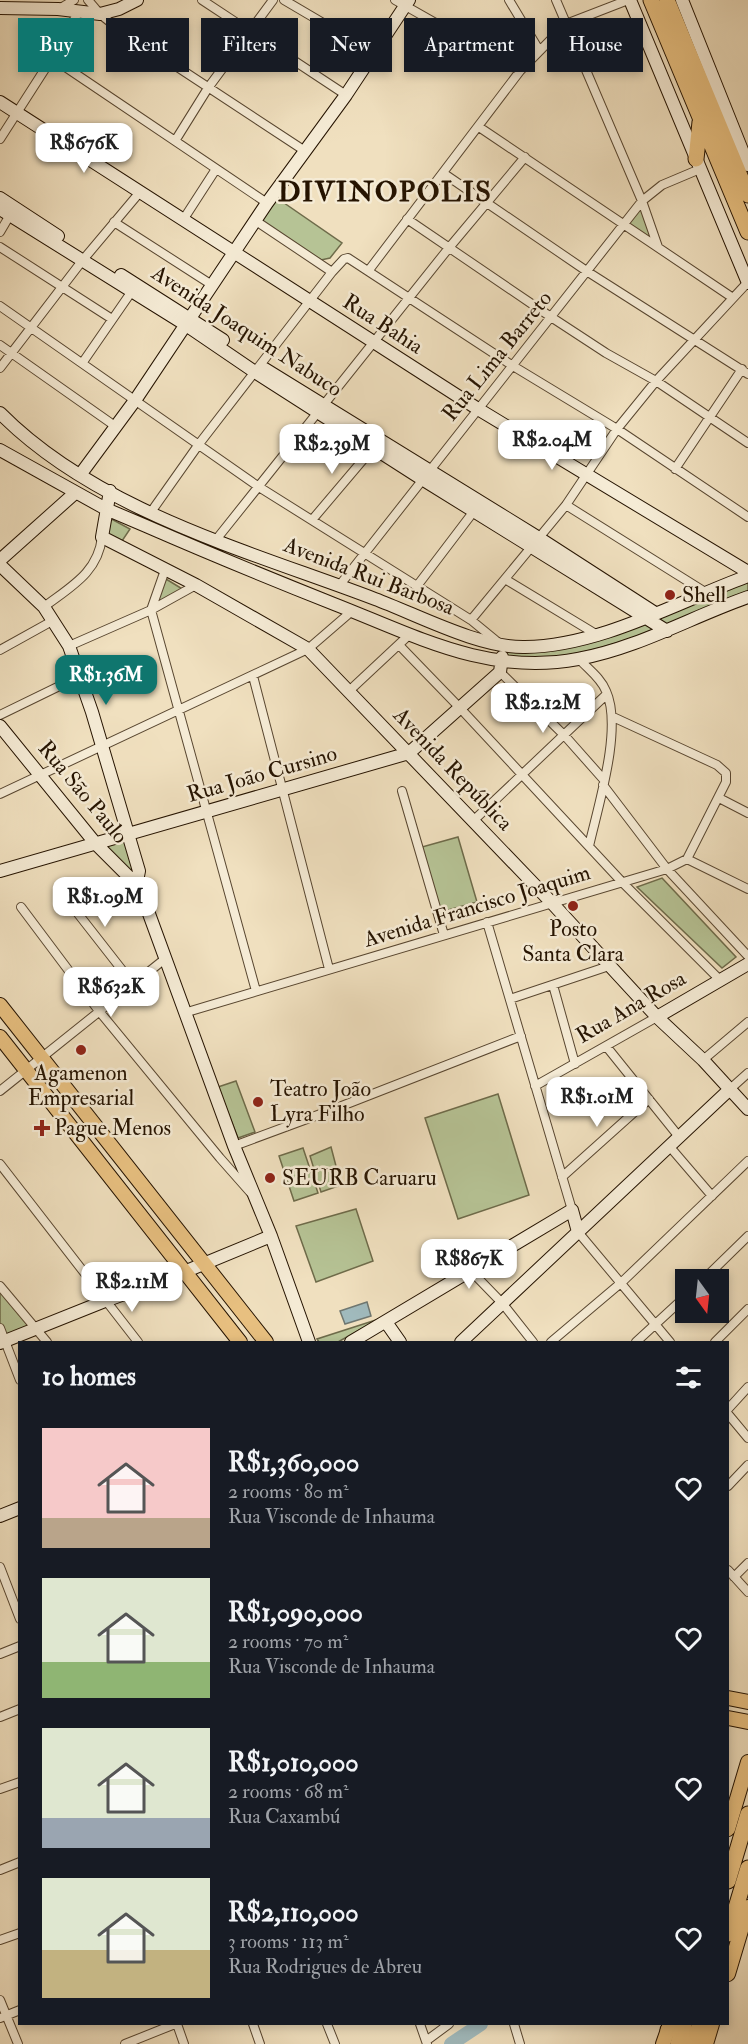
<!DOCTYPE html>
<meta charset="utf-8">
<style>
body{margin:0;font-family:"IM FELL Double Pica",serif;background:#20242c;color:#f1f3f6;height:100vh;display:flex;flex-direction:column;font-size:22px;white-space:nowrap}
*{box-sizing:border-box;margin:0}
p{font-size:20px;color:#9ea1a6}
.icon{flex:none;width:33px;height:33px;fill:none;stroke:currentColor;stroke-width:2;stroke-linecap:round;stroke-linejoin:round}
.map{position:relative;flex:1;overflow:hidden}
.side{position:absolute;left:18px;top:1341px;width:711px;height:684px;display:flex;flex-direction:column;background:#171b24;border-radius:0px;box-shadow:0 3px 9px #0003}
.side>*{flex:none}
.banner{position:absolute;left:18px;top:18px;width:712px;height:54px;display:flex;gap:12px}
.needle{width:39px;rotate:165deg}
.tools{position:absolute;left:675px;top:1269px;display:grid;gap:12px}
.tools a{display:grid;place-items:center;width:54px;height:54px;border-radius:0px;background:#171b24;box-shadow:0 3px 9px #0003;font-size:30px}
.price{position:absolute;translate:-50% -51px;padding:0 14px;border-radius:12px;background:#fff;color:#222;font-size:20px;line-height:39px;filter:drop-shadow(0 2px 3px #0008)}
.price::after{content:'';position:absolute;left:50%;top:36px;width:18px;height:14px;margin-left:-9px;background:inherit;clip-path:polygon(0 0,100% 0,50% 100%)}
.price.active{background:#0f766e;color:#fff}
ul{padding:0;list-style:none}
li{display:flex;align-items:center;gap:18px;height:150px;padding:0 24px}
li span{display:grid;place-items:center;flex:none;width:168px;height:120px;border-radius:0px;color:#555}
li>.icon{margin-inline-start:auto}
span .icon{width:72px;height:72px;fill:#fffc;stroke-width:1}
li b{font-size:26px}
h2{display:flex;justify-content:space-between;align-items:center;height:72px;padding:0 24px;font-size:26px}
.chip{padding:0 21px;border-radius:0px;background:#171b24;box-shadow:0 3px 9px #0003;font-size:21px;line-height:54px}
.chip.active{background:#0f766e;color:#fff}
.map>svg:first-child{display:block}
.green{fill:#b6c395;stroke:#6e6b4a;stroke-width:1.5}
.water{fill:#a0babd;stroke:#6f7771;stroke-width:1.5}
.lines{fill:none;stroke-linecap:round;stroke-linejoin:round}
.river{stroke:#a0babd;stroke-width:14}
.street-casing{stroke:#584630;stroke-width:10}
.secondary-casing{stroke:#251300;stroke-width:14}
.primary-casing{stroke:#251300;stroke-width:16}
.highway-casing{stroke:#251300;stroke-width:17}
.street{stroke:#f5ebd5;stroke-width:8}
.secondary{stroke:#f5ebd5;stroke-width:12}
.primary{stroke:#e8c080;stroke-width:14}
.highway{stroke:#e8c080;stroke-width:15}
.poi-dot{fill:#8f2418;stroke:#f5ebd5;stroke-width:2}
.labels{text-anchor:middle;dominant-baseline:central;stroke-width:5;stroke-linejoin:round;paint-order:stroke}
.street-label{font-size:22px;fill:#251300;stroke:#f5ebd5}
.poi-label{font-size:22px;fill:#251300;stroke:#f5ebd5;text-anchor:start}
.district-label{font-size:28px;font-weight:bold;letter-spacing:1.5px;fill:#251300;stroke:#f5ebd5}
</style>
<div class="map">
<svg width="748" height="2044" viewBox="0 0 748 2044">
<rect width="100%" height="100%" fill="#f0e0bf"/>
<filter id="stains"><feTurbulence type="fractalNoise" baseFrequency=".00333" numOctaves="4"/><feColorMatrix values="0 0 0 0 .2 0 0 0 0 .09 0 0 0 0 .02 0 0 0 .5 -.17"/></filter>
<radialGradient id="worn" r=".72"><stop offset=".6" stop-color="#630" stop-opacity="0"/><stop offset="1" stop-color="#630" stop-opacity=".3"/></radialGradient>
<path class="green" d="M274 196 342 243 330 258 321 260 259 219Z
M641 207 652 242 627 225Z
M104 515 130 529 120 544 106 535Z
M748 578V591L664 626 651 617Z
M166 579 184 590 154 604Z
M645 620 657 628C608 649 558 661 505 660V648L536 649Z
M458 837 477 902 441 912 422 847Z
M124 842 126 846 134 874 103 845Z
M662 878 736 957 722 968 637 887Z
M236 1081 255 1132 238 1138 218 1087Z
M498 1094 529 1195 458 1219 425 1118Z
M331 1147 341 1185 321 1192 310 1156Z
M303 1148 318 1193 294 1201 279 1156Z
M356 1209 373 1261 316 1282 296 1226Z
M0 1290 33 1329 5 1340 0 1323Z
M379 1319 338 1342H319L317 1339Z"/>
<path class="water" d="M367 1302 371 1316 345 1324 340 1311Z"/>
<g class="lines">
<path class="river" d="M451 2044 481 2024"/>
<g class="street-casing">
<path id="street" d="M88 0 100 14 115 26 305 151
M202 0 346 95
M284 0 374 53
M395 0 520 71
M509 0 539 50
M556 0 642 201 658 247
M59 9 74 0
M52 58 267 203
M479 127 733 298
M0 139 52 58 79 11
M175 141 208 88 273 0
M443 173 588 272 748 374
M407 219 551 317 606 353 656 381 748 443
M183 220 216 169
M256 221 332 272
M114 222 212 285
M0 232 10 215
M0 247 112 319
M369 270 520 71 566 24 628 0
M0 306 259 487 471 620 499 643
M0 345 115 426
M83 362 132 291
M0 368 82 261 140 192
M675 469 742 369
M566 505 705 592
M151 512 199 444 332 272 344 259 348 258 513 366 617 429 748 517
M312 520 373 448
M215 541 448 249 525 157
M165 570 151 610 256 991
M505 579 599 636
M339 586 642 201 662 185 700 169
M417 586 474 511
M44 607C70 587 98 573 102 537
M471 620 566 505 617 429 656 381 748 282
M399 645 460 708 622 882 720 980
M69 646 151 610 196 585
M0 650 54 620
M579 659C588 669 601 678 606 691 623 728 598 806 589 846
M500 672 565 736 604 780
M253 676 329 969
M349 691 410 634
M0 715 80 676
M603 785 667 869 748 956
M402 791 444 935
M0 794 308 649 352 611
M719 798 748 813
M473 821 607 694
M687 859 748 889
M65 897 133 984
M21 907 99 1011 220 1158 250 1192
M487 922 572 1210
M553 985 575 1064
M510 999 609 966
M184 1013 667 869 687 859 726 782V773L717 765 613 717
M606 1046 680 1138
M703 1060 748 1022
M535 1086 657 1017
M729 1090 748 1073
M0 1091 166 958
M234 1146 334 1109 521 1036
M670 1147 712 1196
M0 1164 138 1342
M562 1177 649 1099
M578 1232 670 1342
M471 1271 503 1304 533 1342
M703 1280 748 1236
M0 1286 47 1342
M0 1328 20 1380
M551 1342 622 1282 748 1161
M636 1342 686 1296
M715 1342 748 1309
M728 1409 748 1387
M728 1414 748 1438
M728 1486 748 1465
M0 1567 20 1619
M728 1570 748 1592
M734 1577 748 1563
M0 1654 20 1646
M0 1717 20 1709
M0 1789 20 1782
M0 1870 20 1862
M0 1940 20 1933
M0 2000 18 2044
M0 2018 20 2010
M177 2024 184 2044
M253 2024 260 2044
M327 2024 335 2044
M420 2024 427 2044
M514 2024 520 2044
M426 2041 449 2024
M125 2044 175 2024"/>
</g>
<g class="secondary-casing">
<path id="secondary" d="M630 0 748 283
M682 0 748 165
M0 8 58 9 100 14 119 9 137 0
M0 102 478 409 748 572
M0 198 58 236
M0 209 186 325 255 372 422 479 667 631
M121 275 223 340
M265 369 539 538 655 613
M0 413C97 511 249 551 375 599 418 615 479 648 525 647 601 646 677 602 748 576
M0 450 106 509 146 526C208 553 271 579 334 604 416 636 488 676 578 659 638 648 691 617 748 597
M80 475 136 399 267 203 346 95 409 0
M110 491 102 537 196 585 308 649 552 903 657 1017 703 1060 748 1109
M0 560 75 493
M0 565 44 607 69 646 92 712 139 871 137 881 234 1146 271 1236 309 1342
M0 726 96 844 129 877 137 881
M0 871 409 753 500 672 502 657
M657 1017 748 964
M386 1322 400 1342
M351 1342 572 1210 578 1232
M461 1342 729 1090
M0 1343 105 1301 184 1272 271 1236
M0 1516 20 1508"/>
</g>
<g class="primary-casing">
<path id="primary" d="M0 1005 266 1342
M0 1037 240 1342
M728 1698 748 1702
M728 1718 748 1722
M728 1829 748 1762
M728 1974 748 1907
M663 2044 670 2024
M706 2044 712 2024"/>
</g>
<g class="highway-casing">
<path id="highway" d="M651 0 748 232
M667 0 748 195
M696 159 700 122
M728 1881 748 1814
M728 1934 748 1868
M668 2030 674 2024
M678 2044 684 2024
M693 2044 700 2024"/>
</g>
<use href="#street" class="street"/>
<use href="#secondary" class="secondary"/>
<use href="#primary" class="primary"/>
<use href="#highway" class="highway"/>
</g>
<g class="poi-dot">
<circle cx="670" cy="595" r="6"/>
<circle cx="573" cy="906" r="6"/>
<circle cx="81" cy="1050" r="6"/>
<circle cx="258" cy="1102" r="6"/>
<path d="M39 1119h6v6h6v6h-6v6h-6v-6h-6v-6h6z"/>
<circle cx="270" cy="1178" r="6"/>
</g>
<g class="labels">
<g class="street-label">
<text transform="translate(383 324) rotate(33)">Rua Bahia</text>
<text transform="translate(247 331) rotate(33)">Avenida Joaquim Nabuco</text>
<text transform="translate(497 356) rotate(-51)">Rua Lima Barreto</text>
<text transform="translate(369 576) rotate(21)">Avenida Rui Barbosa</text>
<text transform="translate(453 769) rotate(46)">Avenida República</text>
<text transform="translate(262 774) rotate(-16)">Rua João Cursino</text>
<text transform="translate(83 792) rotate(50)">Rua São Paulo</text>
<text transform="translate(477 906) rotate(-17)">Avenida Francisco Joaquim</text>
<text transform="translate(631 1007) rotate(-30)">Rua Ana Rosa</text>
</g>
<g class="poi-label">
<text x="682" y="595">Shell</text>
<text x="573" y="929" text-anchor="middle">Posto<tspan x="573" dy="25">Santa Clara</tspan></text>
<text x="81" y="1073" text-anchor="middle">Agamenon<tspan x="81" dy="25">Empresarial</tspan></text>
<text x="270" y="1089">Teatro João<tspan x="270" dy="25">Lyra Filho</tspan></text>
<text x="54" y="1128">Pague Menos</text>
<text x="282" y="1178">SEURB Caruaru</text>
</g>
<g class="district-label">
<text x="385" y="192">DIVINOPOLIS</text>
</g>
</g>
<rect width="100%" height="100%" filter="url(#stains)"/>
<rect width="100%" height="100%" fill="url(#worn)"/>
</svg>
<div class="tools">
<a><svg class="needle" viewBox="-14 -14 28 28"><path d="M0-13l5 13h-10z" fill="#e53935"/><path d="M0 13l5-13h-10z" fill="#9ea1a6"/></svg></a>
</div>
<b class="price" style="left:84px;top:174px">R$676K</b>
<b class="price" style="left:552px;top:471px">R$2.04M</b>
<b class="price" style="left:332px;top:475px">R$2.39M</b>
<b class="price active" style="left:106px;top:706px">R$1.36M</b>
<b class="price" style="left:543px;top:734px">R$2.12M</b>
<b class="price" style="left:105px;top:928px">R$1.09M</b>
<b class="price" style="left:111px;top:1018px">R$632K</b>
<b class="price" style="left:597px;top:1128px">R$1.01M</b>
<b class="price" style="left:469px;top:1290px">R$867K</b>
<b class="price" style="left:132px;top:1313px">R$2.11M</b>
<div class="banner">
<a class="chip active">Buy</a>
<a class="chip">Rent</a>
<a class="chip">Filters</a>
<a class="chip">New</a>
<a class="chip">Apartment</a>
<a class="chip">House</a>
</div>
<section class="side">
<h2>10 homes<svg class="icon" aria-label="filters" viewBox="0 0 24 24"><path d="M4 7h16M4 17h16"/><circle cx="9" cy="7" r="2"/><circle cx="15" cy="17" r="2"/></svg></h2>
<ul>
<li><span style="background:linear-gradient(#f6c9c9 75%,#b9a48a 0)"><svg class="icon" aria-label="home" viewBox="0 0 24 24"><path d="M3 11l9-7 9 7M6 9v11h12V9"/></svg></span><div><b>R$1,360,000</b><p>2 rooms · 80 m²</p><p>Rua Visconde de Inhauma</p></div><svg class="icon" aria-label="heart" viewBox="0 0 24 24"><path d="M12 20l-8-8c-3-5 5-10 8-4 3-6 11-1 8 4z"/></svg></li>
<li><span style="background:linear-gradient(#dfe7d0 70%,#8fb573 0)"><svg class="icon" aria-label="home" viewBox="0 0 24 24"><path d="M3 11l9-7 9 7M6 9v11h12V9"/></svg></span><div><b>R$1,090,000</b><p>2 rooms · 70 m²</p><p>Rua Visconde de Inhauma</p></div><svg class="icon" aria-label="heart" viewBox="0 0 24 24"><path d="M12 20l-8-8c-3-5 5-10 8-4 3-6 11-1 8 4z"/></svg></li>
<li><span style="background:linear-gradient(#dfe7d0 75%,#9aa5b1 0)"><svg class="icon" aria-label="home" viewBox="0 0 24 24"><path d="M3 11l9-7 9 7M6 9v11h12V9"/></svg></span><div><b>R$1,010,000</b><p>2 rooms · 68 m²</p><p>Rua Caxambú</p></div><svg class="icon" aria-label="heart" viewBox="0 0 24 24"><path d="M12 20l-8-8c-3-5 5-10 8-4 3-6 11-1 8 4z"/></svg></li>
<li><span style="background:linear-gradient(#dfe7d0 60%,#c2b280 0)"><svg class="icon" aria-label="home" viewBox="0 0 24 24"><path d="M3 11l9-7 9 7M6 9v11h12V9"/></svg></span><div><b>R$2,110,000</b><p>3 rooms · 113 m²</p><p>Rua Rodrigues de Abreu</p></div><svg class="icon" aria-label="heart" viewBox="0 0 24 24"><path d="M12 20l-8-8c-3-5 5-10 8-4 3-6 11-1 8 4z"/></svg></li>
</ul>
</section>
</div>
